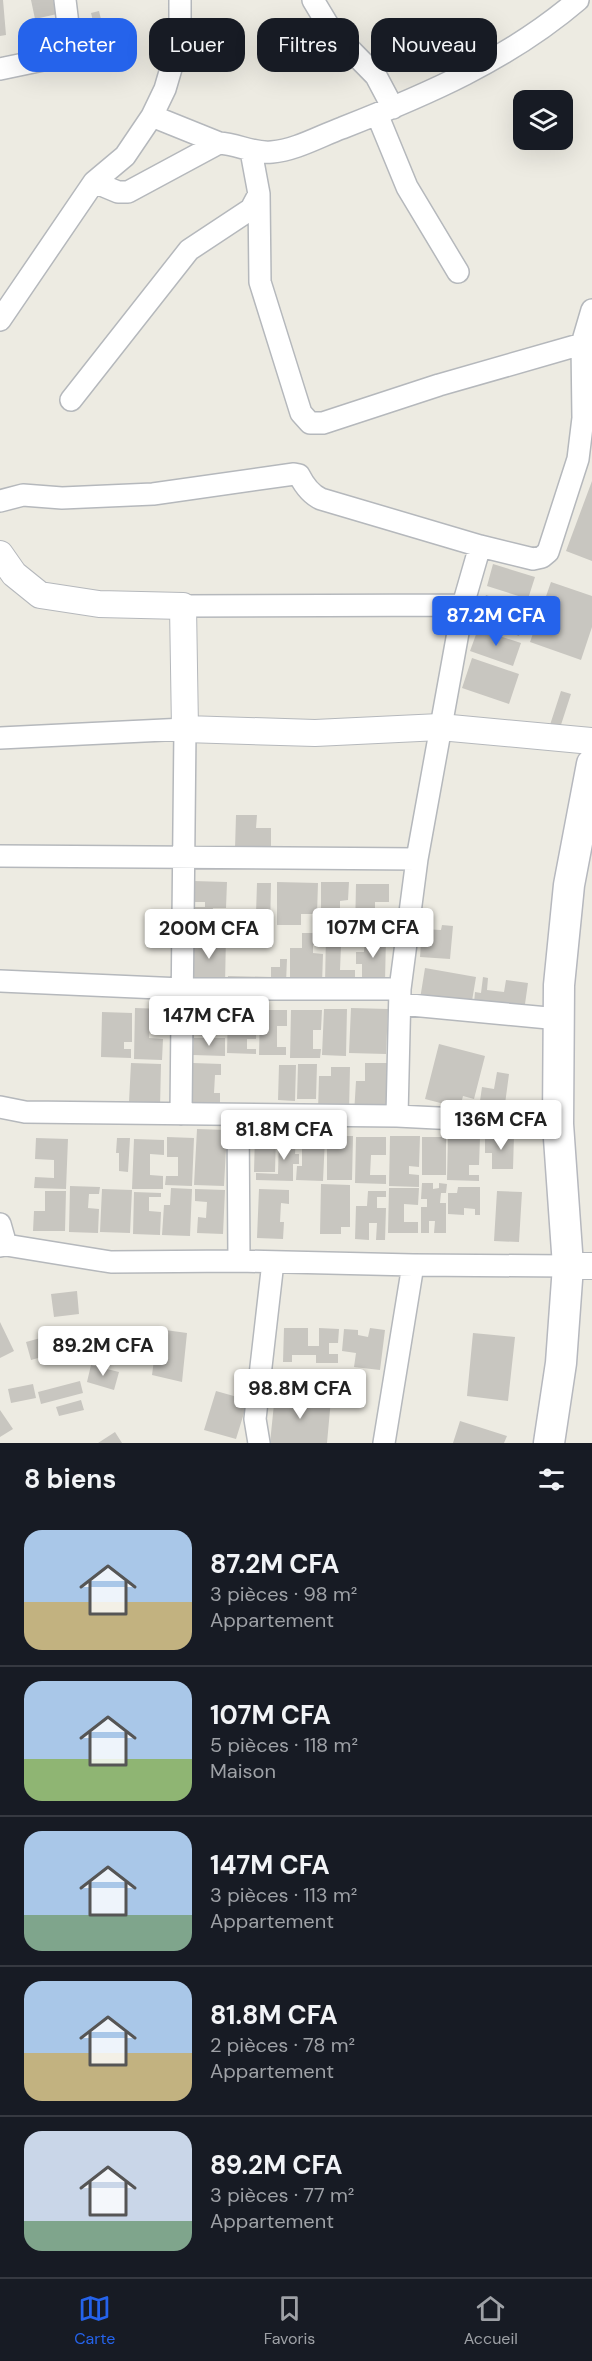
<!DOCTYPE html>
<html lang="fr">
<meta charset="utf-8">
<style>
body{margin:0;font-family:"DM Sans",sans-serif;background:#242831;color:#f1f3f6;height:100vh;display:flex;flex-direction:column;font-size:22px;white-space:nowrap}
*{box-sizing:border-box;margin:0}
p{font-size:20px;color:#9ea1a6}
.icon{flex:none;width:33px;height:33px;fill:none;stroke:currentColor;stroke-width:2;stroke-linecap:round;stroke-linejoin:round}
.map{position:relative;height:1443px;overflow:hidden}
.details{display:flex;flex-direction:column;background:#171b24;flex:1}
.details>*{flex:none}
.guide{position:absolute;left:18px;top:18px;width:556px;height:54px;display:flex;gap:12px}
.tools{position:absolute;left:513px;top:90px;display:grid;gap:12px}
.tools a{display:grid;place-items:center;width:60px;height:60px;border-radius:12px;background:#171b24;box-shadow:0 6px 24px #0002;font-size:30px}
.price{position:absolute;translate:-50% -51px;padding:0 14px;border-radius:6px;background:#fff;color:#222;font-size:20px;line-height:39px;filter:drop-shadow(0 2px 3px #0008)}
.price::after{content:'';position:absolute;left:50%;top:36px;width:18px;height:14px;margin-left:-9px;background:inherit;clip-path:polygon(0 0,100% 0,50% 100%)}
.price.selected{background:#2563eb;color:#fff}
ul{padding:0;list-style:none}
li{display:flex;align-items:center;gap:18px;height:150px;padding:0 24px}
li+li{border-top:2px solid #363941}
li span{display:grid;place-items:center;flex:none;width:168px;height:120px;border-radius:18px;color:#555}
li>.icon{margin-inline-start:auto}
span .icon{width:72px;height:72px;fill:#fffc;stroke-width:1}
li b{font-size:26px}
h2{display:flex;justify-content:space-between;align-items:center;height:72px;padding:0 24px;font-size:26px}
.pill{padding:0 21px;border-radius:18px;background:#171b24;box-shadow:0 6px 24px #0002;font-size:21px;line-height:54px}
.pill.selected{background:#2563eb;color:#fff}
.menu{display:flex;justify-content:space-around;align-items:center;height:84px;border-top:2px solid #363941;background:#171b24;font-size:16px;color:#9ea1a6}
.menu a{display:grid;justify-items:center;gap:3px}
.menu .selected{color:#2563eb}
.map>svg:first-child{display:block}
.building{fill:#c8c6c0}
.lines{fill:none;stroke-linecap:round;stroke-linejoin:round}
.minor-casing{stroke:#b5b8bc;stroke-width:24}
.tertiary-casing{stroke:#b5b8bc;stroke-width:28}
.secondary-casing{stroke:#b6b8be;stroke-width:33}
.minor{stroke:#fff;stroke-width:21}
.tertiary{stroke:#fff;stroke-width:26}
.secondary{stroke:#fff;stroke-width:30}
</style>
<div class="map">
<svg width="592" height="1443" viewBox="0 0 592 1443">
<rect width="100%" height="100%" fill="#edebe2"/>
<path class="building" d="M0 0H3L6 35 0 36Z
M31 0H53L57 14 35 19Z
M99 11 102 23 94 25 91 13Z
M592 481V561L566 551Z
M493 564 535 577 528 599 487 586Z
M551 582 592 596V627L581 660 530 642Z
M486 595 528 610 519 636 477 620Z
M478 629 521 643 513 666 470 651Z
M472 658 519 674 509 704 462 688Z
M561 691 571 694 559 731 549 728Z
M236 815H257L256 828H271V850L235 849Z
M193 881 227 882 226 908H213L212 914H226V925H217V931L192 930V907H205V902H192Z
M277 882 318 883 317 914H301V925H277Z
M321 882H349L348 900 340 901V920H348V924H321Z
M257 883H271L270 932 245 931V914H256Z
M356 884H389V902H375V914H389V933L355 932Z
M442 925 453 926 450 959 420 957 422 929 441 930Z
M193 933 226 934 225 986 191 985Z
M302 933H323V945H313V953L323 954 322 984H290V948H302Z
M326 934 355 935V946H341L340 970H355V984H325Z
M357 936H386L385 982H362V964H356V952H364L365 939H357Z
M280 959H287L286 983 228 982V976L271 977V967H280Z
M425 968 476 977 471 1007 420 999Z
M483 977 488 978 487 990 504 992 506 980 528 983 524 1011 506 1009 507 1002H503L502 1007 474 1003 475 992 481 993Z
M135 1008 164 1009 163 1022H150L149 1038 163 1039 162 1060 134 1059Z
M351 1008 388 1009 386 1054 349 1053Z
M194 1009 224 1010V1021L211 1020V1036L193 1035Z
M324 1009H347L346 1056 322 1055Z
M228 1010H257L256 1039H247V1049H256V1054L227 1053Z
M260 1010H287V1026H277V1047H286V1055H259Z
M291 1010H322L321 1030H313V1049H321L320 1058H290Z
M102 1012 132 1013V1042H124V1049H131V1058L101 1057Z
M194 1038H225V1056L193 1055Z
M439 1044 485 1056 474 1099 463 1096 460 1108 425 1099Z
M131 1063 161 1064 160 1108H145V1102H129Z
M193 1063 221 1064V1075H215L214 1093H220V1106H192Z
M365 1063H387L386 1115 354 1114 356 1081H365Z
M298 1064H317L316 1099H297Z
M279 1065H296L295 1101 278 1100Z
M331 1067H350L349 1111H318L319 1076H331Z
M497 1072 509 1074 505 1104 480 1101 482 1087 494 1089Z
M197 1129 227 1130 224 1186 194 1185Z
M255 1134 276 1135 275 1172H254Z
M485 1135H514L513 1169H492V1153H485Z
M327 1136H353L352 1180H327Z
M390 1136H420L419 1167 409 1166V1174L419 1175V1187L389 1186Z
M448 1136 480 1137 479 1165H469V1175H479V1181L447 1180Z
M167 1137 194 1138 192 1186 165 1185 166 1176H178V1157H167Z
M279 1137H296L295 1154H299V1164H293V1181L256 1180V1173L278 1174Z
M298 1137 325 1138 323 1181 296 1180 297 1166H302V1148H298Z
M356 1137H386V1155H371L370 1175H386V1184L355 1183Z
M422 1137H446V1175H422Z
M36 1138 68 1139 66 1189 34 1188 35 1177 54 1178V1160L35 1159Z
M117 1138H130L128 1172 119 1171V1153H116Z
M134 1139 164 1140V1155L150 1154V1175L163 1176V1189H132Z
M422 1183H433V1189L439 1188V1183L447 1184 446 1193H441L440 1203H446V1233H434L435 1221H429V1233H421V1207H427V1199H421Z
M321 1184 350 1185V1227H341V1234H320Z
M70 1186 100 1187 99 1194H89L88 1208 99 1209 98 1233 69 1232Z
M458 1187H480V1215H475V1209L464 1208V1215L448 1214V1193H457Z
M171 1188 192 1189 190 1236 162 1235 164 1205H170Z
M389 1188H419L418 1205 404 1204V1222H418V1233H388Z
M102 1189 132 1190 130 1233 100 1232Z
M195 1189 225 1190 223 1234 197 1233 198 1217 206 1218 207 1202 195 1201Z
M259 1189 289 1190V1204L281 1203 280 1222H284L283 1239 257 1238Z
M45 1191H66L65 1231H33L34 1211H45Z
M368 1191H386V1197H377V1208H386L385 1240H376L377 1223H369V1240L355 1239 356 1206H367Z
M497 1191 522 1192 519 1242 494 1241Z
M134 1192 161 1193V1197H149V1211L161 1212 160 1235 133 1234Z
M77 1291 79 1314 54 1317 51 1294Z
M0 1322 14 1351 0 1358Z
M80 1327 85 1345 31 1360 26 1342Z
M284 1328H308V1346H319V1328L339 1329 338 1343H329V1354H338V1363H316V1355H292V1362H283Z
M370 1328 385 1330 380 1370 354 1367 356 1353 342 1351 344 1329 358 1330V1335L368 1337Z
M158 1329 187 1333 182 1382 152 1375Z
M473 1333 515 1337 508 1401 467 1396Z
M91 1365 119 1372 114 1390 87 1382Z
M80 1381 83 1393 41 1404 38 1392Z
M33 1384 36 1398 11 1403 8 1389Z
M216 1391 248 1400 236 1439 204 1430Z
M275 1394 331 1399 327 1443H270Z
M81 1400 84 1410 59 1416 56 1407Z
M0 1410 13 1429 0 1437Z
M460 1421 507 1436 504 1443H453Z
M115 1432 122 1443H98Z"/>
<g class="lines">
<g class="minor-casing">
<path id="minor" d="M313 0 331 30 376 76 393 108
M0 69 62 56 71 49 65 0
M377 114 407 187 458 272
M152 116 219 143
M251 151 259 194 260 282 301 413 310 423H323L439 385 582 344 592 348
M94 182 118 192H128L219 143C238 144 253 154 272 152 296 150 320 136 342 128 426 95 508 60 578 0
M0 320 94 182 125 156 152 116 165 89 180 38V0
M71 400 189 250 251 209 259 194
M0 501 23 495 62 498 153 494 294 474 299 475C304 485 310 494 321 499L480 546 533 559 542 557 548 552 578 459 583 418 582 344 592 310
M183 606 463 605
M0 738 185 729 181 1114
M0 856 417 859
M0 981 182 989H400
M400 1004 559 1019
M0 1107 25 1112 397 1116 558 1124
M238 1116 239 1261
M397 1116 400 989 417 859 463 605 480 546
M0 1224 6 1245
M0 1246 6 1245 111 1262 239 1261 413 1265 568 1266
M259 1443 255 1419 273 1262
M384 1443 413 1265"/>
</g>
<g class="tertiary-casing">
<path id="tertiary" d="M0 554 14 574 40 595 99 604 183 606 185 729 315 733 440 727 592 741
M568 1266H592"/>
</g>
<g class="secondary-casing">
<path id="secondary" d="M549 1443 561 1363 568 1266 558 1124 559 985 569 885 592 764"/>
</g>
<use href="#minor" class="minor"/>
<use href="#tertiary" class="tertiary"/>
<use href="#secondary" class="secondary"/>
</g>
</svg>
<div class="tools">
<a><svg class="icon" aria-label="layers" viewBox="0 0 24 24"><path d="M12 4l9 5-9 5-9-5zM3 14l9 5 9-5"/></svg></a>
</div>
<b class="price selected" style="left:496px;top:647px">87.2M CFA</b>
<b class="price" style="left:373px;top:959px">107M CFA</b>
<b class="price" style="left:209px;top:960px">200M CFA</b>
<b class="price" style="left:209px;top:1047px">147M CFA</b>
<b class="price" style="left:501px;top:1151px">136M CFA</b>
<b class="price" style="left:284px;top:1161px">81.8M CFA</b>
<b class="price" style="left:103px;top:1377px">89.2M CFA</b>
<b class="price" style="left:300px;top:1420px">98.8M CFA</b>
<div class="guide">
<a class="pill selected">Acheter</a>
<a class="pill">Louer</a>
<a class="pill">Filtres</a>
<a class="pill">Nouveau</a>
</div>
</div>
<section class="details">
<h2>8 biens<svg class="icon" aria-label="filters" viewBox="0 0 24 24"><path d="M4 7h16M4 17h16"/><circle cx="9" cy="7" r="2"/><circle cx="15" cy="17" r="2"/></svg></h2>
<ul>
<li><span style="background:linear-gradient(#a9c7e8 60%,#c2b280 0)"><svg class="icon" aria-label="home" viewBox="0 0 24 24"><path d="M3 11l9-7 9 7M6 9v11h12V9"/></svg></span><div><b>87.2M CFA</b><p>3 pièces · 98 m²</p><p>Appartement</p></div></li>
<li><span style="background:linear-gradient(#a9c7e8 65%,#8fb573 0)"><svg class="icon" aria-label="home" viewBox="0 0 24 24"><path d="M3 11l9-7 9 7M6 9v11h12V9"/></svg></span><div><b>107M CFA</b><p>5 pièces · 118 m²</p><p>Maison</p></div></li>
<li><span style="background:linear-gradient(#a9c7e8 70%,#7fa58c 0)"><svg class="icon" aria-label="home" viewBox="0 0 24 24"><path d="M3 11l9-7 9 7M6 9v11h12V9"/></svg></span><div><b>147M CFA</b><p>3 pièces · 113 m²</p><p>Appartement</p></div></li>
<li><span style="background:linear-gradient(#a9c7e8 60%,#c2b280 0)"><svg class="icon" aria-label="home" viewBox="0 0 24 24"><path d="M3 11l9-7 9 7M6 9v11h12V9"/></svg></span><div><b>81.8M CFA</b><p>2 pièces · 78 m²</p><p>Appartement</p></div></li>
<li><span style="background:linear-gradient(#c9d6e8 75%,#7fa58c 0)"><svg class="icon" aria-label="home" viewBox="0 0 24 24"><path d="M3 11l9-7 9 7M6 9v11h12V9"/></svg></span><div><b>89.2M CFA</b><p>3 pièces · 77 m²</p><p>Appartement</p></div></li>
</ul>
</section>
<nav class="menu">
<a class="selected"><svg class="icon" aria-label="map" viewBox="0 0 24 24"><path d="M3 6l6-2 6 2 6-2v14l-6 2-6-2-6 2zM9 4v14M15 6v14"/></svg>Carte</a>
<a><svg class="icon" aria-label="saved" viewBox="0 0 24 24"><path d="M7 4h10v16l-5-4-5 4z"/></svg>Favoris</a>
<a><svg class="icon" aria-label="home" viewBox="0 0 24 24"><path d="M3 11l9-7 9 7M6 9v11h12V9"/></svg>Accueil</a>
</nav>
